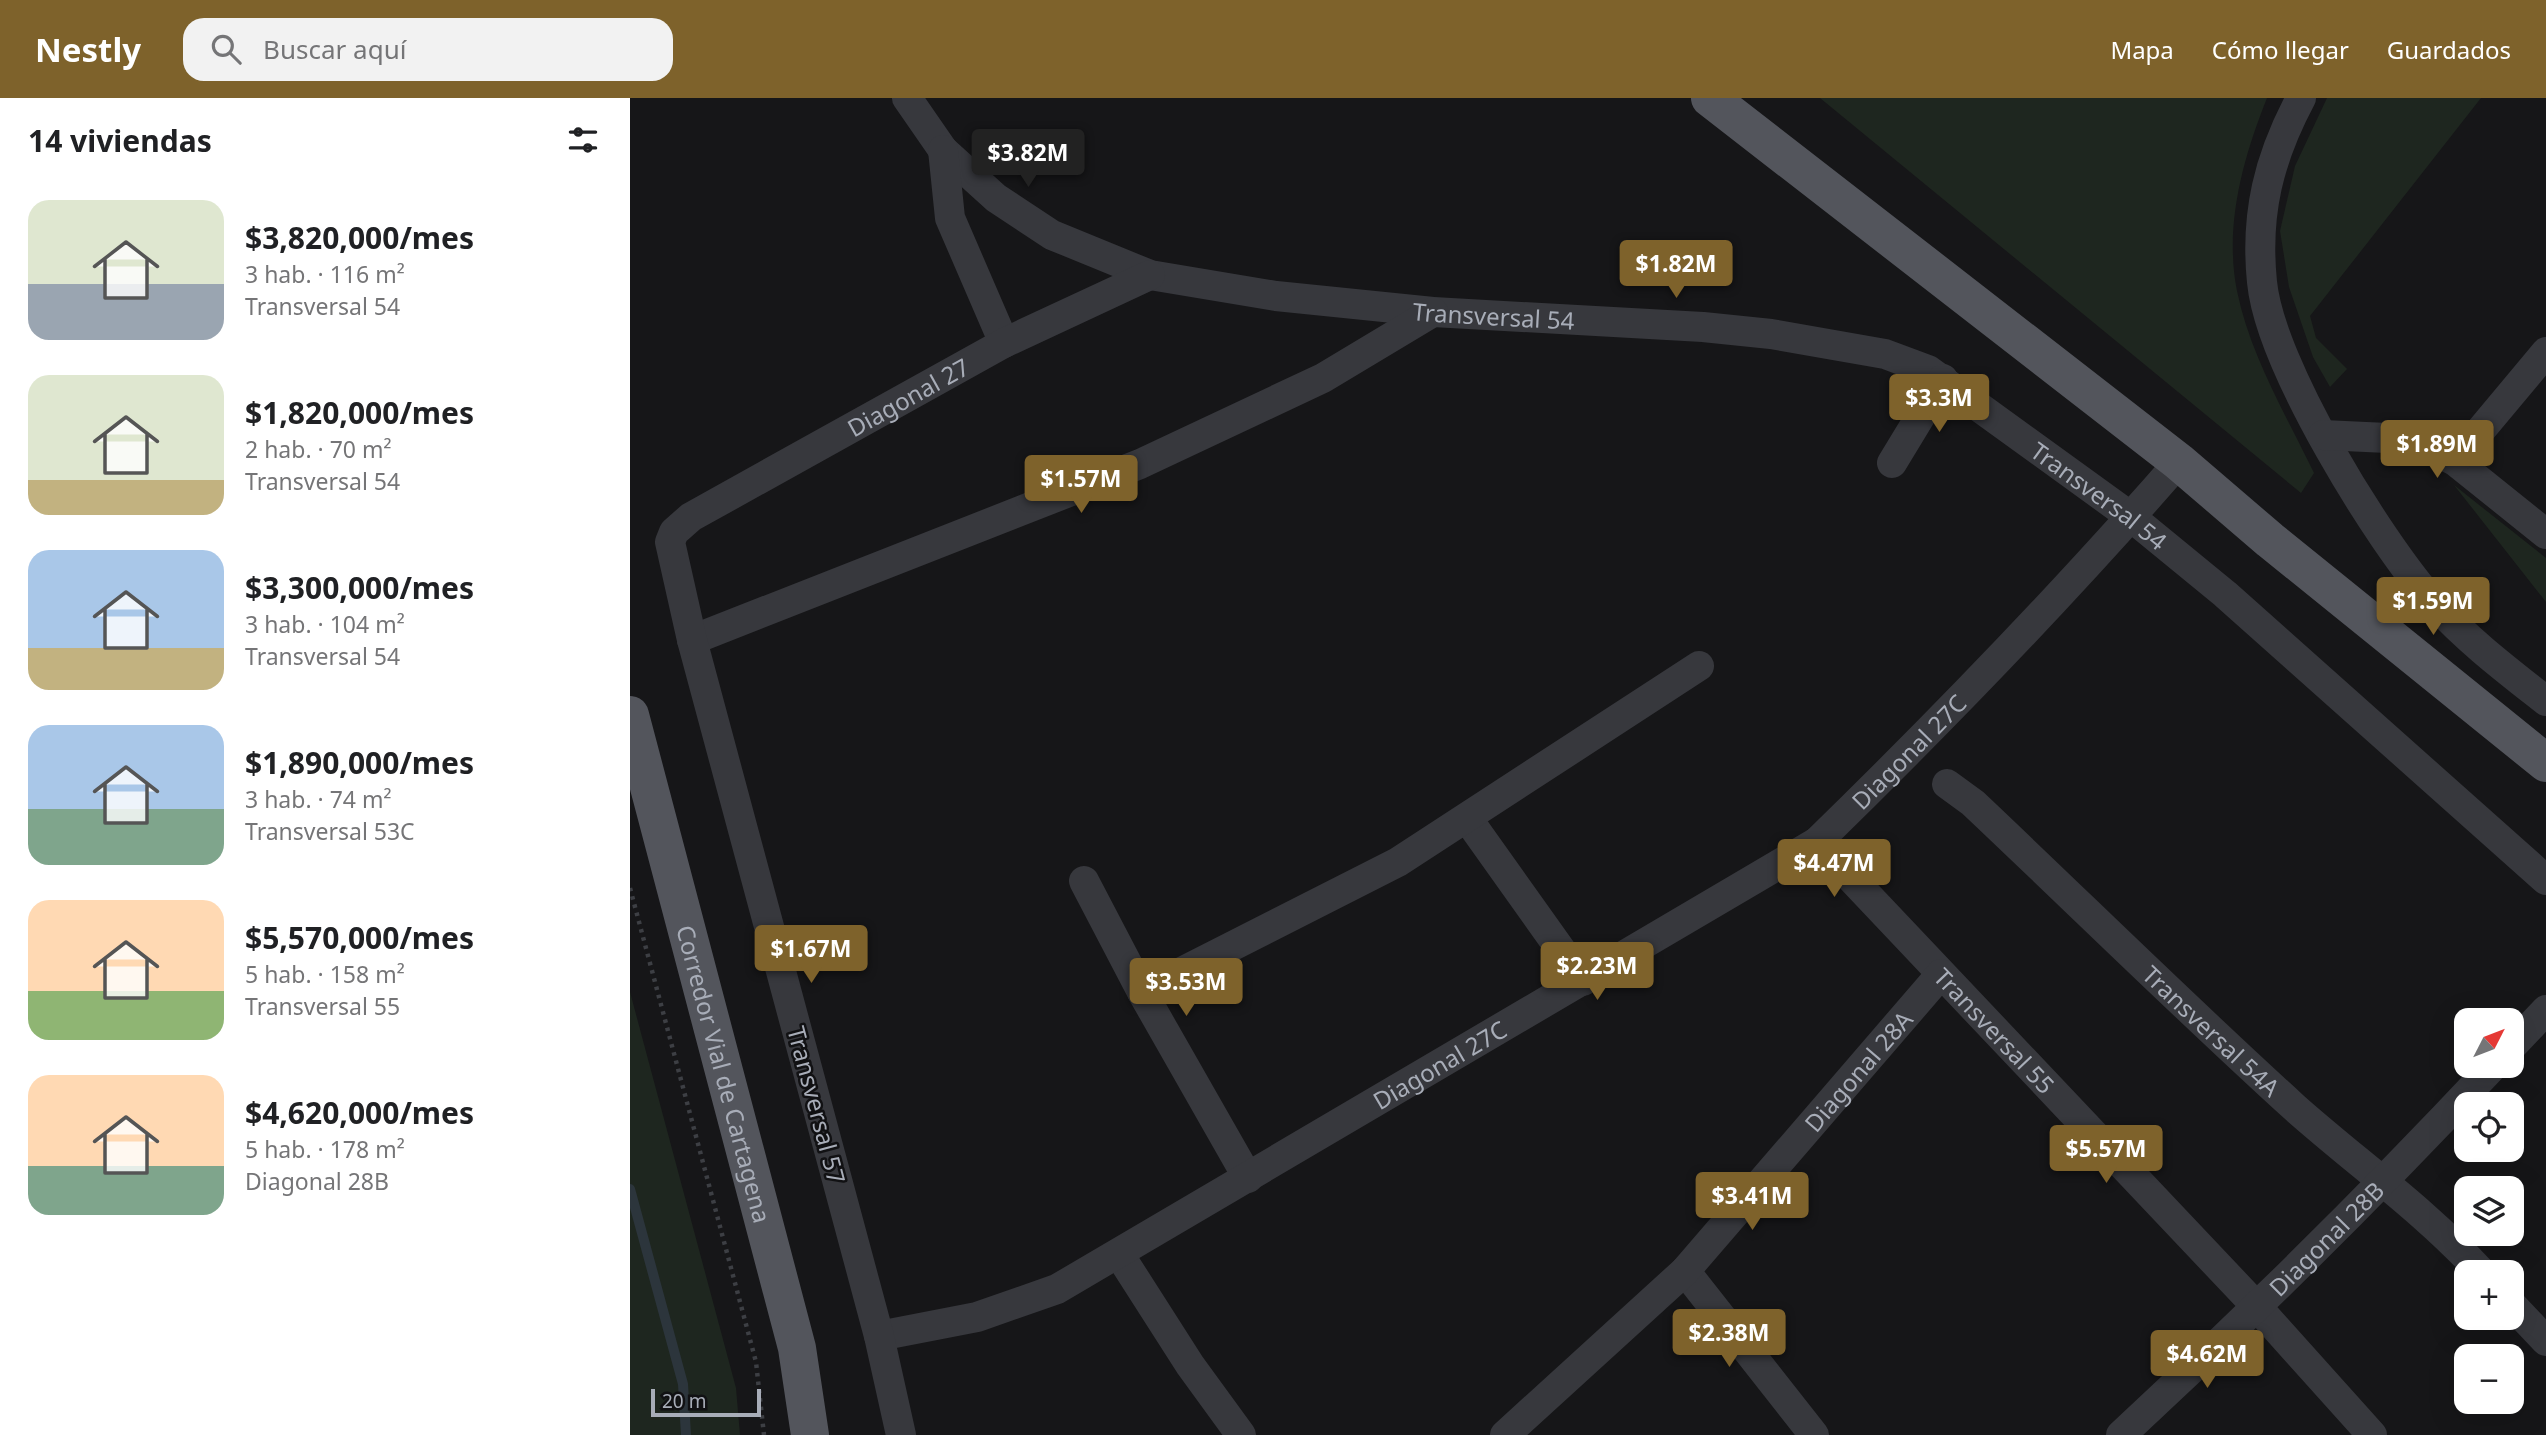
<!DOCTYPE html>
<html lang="es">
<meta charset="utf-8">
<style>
body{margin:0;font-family:"Noto Sans",sans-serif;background:#f2f2f2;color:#202124;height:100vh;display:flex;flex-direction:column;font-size:26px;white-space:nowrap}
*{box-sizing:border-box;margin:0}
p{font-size:23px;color:#757577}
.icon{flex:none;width:38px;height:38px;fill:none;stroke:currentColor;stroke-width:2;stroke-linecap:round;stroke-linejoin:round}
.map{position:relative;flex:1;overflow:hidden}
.details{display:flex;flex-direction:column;background:#fff;width:630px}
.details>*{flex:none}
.needle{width:46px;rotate:48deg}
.tools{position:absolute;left:1824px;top:910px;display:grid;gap:14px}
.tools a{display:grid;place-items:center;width:70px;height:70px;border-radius:14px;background:#fff;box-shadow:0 7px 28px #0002;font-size:35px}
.scale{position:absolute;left:21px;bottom:18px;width:110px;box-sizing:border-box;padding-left:7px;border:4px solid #a8adb8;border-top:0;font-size:19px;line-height:24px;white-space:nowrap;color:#a8adb8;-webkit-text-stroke:5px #111113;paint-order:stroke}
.price{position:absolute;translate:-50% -60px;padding:0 16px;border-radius:7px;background:#7e622b;color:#fff;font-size:23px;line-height:46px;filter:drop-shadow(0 2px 4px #0008)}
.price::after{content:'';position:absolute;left:50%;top:42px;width:21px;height:16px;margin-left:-10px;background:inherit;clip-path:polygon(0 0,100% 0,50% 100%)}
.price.current{background:#222;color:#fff}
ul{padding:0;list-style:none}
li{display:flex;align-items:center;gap:21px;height:175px;padding:0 28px}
li span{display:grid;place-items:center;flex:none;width:196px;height:140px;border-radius:21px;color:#555}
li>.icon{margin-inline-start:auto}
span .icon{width:84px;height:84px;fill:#fffc;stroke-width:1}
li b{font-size:30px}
h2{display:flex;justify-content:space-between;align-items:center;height:84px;padding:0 28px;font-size:30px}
header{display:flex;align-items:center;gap:42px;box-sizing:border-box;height:98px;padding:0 35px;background:#7e622b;color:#fff}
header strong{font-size:33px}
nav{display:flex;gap:38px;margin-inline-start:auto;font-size:24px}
.search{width:490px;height:63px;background:#f2f2f2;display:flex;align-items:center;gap:18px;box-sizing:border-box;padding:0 24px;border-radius:21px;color:#757577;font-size:26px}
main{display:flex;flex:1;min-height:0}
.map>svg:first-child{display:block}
.green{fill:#1e261f}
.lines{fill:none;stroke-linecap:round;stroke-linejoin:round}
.stream{stroke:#2c353c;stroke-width:10}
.path{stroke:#3d3f44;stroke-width:4.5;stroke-dasharray:3.5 5;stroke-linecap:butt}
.minor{stroke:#37383d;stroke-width:30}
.primary{stroke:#53555c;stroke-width:38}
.labels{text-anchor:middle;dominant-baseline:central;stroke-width:5;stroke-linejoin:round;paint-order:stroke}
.street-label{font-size:24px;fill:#a8adb8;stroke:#111113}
</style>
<header>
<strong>Nestly</strong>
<div class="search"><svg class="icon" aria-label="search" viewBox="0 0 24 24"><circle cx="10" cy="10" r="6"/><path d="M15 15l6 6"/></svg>Buscar aquí</div>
<nav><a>Mapa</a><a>Cómo llegar</a><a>Guardados</a></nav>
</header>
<main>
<section class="details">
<h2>14 viviendas<svg class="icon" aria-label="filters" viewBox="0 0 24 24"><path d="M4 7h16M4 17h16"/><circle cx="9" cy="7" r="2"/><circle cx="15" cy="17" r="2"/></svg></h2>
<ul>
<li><span style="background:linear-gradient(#dfe7d0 60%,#9aa5b1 0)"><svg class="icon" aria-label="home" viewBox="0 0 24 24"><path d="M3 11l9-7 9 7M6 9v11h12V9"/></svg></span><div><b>$3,820,000/mes</b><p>3 hab. · 116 m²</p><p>Transversal 54</p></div></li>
<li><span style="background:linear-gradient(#dfe7d0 75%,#c2b280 0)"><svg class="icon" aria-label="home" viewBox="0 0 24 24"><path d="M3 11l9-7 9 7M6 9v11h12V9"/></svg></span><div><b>$1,820,000/mes</b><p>2 hab. · 70 m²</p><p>Transversal 54</p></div></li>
<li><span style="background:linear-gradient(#a9c7e8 70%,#c2b280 0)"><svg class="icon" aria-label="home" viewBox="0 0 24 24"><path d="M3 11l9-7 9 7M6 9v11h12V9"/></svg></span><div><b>$3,300,000/mes</b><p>3 hab. · 104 m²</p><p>Transversal 54</p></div></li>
<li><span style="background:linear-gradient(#a9c7e8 60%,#7fa58c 0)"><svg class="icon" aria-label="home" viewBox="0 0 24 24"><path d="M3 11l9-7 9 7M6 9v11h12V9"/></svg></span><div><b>$1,890,000/mes</b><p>3 hab. · 74 m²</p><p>Transversal 53C</p></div></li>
<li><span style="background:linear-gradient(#ffd9b3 65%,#8fb573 0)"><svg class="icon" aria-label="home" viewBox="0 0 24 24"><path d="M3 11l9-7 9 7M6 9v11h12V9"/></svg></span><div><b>$5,570,000/mes</b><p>5 hab. · 158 m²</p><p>Transversal 55</p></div></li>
<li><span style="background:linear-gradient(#ffd9b3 65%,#7fa58c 0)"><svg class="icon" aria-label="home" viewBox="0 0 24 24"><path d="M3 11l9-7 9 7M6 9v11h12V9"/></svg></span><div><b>$4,620,000/mes</b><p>5 hab. · 178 m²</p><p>Diagonal 28B</p></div></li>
</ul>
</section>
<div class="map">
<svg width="1916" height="1337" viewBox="0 0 1916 1337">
<rect width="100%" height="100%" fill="#161618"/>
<path class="green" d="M1190 0H1637C1613 60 1594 128 1607 193 1620 257 1656 317 1684 375L1671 395Z
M1697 0H1851L1680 218 1686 240 1717 271 1700 289 1683 259 1659 189 1650 133 1665 68Z
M1824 387 1916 460V504Z
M0 894 106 1290 110 1337H0Z"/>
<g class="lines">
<path class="stream" d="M0 1091 53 1286 56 1337"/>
<path class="path" d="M0 790 126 1264 134 1337"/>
<g class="minor">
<path id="s1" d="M277 0 313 52 366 100 422 137 520 177 646 198 803 214 1073 229 1141 236 1255 256 1298 272 1501 419 1595 496 1916 782"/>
<path d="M1671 0C1639 60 1625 115 1632 184 1640 267 1748 442 1804 505 1837 542 1878 573 1916 603"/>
<path d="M313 52 320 120 374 245"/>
<path d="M1693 337 1779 341 1825 363 1916 436"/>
<path d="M1825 363 1916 254"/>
<path d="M1262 365 1313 281"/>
<path d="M62 542 510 366 693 280 803 214"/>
<path id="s2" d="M1317 686 1343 705C1450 806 1555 910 1664 1009 1727 1065 1793 1111 1851 1174"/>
<path d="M837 720 953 883"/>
<path id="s3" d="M1187 744 1628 1210 1742 1337"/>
<path d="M454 783 512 894 618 1080"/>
<path d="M512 894 768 764 1069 568"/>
<path d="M1881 949 1916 912"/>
<path d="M489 1156 560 1267 611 1337"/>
<path d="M1055 1173 1184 1337"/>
<path d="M1881 1206 1916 1243"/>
<path id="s4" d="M249 1238 347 1219 427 1191 1187 744C1312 622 1434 496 1549 364"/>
<path id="s5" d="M271 1337 249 1238 62 542 40 444 44 434 61 419 374 245 520 177"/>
<path id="s6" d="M875 1337 1055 1173 1311 876"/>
<path id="s7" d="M1491 1337C1620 1218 1743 1096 1863 968"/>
</g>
<g class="primary">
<path d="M1080 0 1549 364 1640 442 1916 665"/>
<path id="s8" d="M0 617 167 1250 180 1337"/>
</g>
</g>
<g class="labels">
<g class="street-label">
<text stroke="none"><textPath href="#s1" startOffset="654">Transversal 54</textPath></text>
<text stroke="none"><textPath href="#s5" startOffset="1204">Diagonal 27</textPath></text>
<text stroke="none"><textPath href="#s1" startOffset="1306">Transversal 54</textPath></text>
<text stroke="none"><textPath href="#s4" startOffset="1195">Diagonal 27C</textPath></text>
<text stroke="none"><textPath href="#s2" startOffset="362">Transversal 54A</textPath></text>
<text stroke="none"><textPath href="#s3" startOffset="259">Transversal 55</textPath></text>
<text stroke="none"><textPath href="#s4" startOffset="628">Diagonal 27C</textPath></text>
<text stroke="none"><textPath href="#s6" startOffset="508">Diagonal 28A</textPath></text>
<text stroke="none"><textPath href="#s8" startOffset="371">Corredor Vial de Cartagena</textPath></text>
<text transform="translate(187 1007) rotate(75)">Transversal 57</text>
<text stroke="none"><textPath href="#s7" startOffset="284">Diagonal 28B</textPath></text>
</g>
</g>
</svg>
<div class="tools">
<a><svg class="needle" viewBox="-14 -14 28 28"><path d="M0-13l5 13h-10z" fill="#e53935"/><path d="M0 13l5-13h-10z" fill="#757577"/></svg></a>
<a><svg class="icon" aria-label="locate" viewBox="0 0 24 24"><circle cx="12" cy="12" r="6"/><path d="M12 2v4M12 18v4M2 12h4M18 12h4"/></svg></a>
<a><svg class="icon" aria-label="layers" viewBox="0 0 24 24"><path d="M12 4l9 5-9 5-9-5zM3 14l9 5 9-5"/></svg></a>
<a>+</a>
<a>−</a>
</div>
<div class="scale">20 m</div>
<b class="price current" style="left:398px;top:91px">$3.82M</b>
<b class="price" style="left:1046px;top:202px">$1.82M</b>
<b class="price" style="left:1309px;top:336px">$3.3M</b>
<b class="price" style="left:1807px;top:382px">$1.89M</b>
<b class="price" style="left:451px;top:417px">$1.57M</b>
<b class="price" style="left:1803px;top:539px">$1.59M</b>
<b class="price" style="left:1204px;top:801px">$4.47M</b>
<b class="price" style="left:181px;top:887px">$1.67M</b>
<b class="price" style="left:967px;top:904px">$2.23M</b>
<b class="price" style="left:556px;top:920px">$3.53M</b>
<b class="price" style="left:1476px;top:1087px">$5.57M</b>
<b class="price" style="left:1122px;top:1134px">$3.41M</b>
<b class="price" style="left:1099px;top:1271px">$2.38M</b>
<b class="price" style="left:1577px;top:1292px">$4.62M</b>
</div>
</main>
